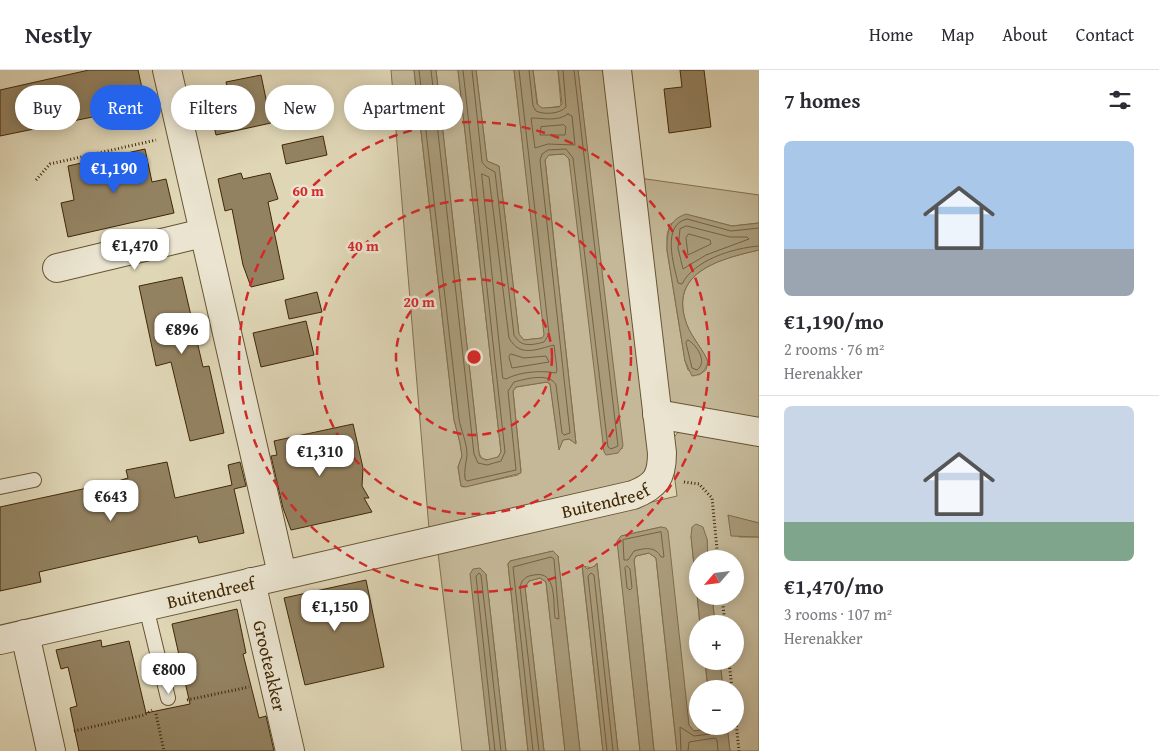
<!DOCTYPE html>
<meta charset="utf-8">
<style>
body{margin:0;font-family:"Gentium Book Plus",serif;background:#f7f7f7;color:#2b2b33;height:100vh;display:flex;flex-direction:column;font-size:19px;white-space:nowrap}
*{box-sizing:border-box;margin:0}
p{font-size:16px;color:#7c7c81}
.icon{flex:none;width:28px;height:28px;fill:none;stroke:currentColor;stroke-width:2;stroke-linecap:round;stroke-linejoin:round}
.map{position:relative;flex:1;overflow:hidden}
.side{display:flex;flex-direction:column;background:#fff;width:400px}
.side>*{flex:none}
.banner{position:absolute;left:15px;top:15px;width:475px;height:45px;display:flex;gap:10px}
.needle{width:32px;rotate:242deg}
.fabs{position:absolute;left:689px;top:480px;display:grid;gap:10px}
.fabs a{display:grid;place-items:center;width:55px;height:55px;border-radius:50%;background:#fff;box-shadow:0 2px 12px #0003;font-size:25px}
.price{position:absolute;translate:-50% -42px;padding:0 11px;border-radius:10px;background:#fff;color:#222;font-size:16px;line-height:32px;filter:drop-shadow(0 1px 2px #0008)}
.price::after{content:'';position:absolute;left:50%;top:30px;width:15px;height:11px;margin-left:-8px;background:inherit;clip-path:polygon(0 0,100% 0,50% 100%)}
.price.selected{background:#2563eb;color:#fff}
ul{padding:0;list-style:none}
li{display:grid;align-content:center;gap:10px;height:265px;padding:0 25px}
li+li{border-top:1px solid #e1e1e2}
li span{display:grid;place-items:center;height:155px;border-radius:8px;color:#555}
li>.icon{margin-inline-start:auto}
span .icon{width:90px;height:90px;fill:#fffc;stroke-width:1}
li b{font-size:21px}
h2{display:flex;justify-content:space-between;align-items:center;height:60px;padding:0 25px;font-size:21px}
.tag{padding:0 18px;border-radius:22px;background:#fff;box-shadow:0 2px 12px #0003;font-size:18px;line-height:45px}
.tag.selected{background:#2563eb;color:#fff}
header{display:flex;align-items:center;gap:30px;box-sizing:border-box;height:70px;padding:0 25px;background:#fff;border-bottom:1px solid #e1e1e2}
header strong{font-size:24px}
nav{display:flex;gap:28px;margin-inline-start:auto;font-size:18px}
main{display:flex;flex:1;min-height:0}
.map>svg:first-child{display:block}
.green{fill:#c4b898;stroke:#82704e}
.water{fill:#a99b7a;stroke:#7f6d4b}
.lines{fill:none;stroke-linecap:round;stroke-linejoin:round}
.shore{stroke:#746240;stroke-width:1}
.building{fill:#938261;stroke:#402805}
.lane-casing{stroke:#685431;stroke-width:16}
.street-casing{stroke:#685431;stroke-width:30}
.path{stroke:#402805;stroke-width:3;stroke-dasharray:1 2.5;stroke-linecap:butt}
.lane{stroke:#eae4d0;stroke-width:14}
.street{stroke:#eae4d0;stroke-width:28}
.ring{fill:none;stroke:#d62828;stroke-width:2.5;stroke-dasharray:9 6}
.labels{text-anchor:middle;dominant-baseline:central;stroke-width:5;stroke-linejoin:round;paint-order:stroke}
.street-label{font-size:18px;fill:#402805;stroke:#eae4d0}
.centre{fill:#d62828;stroke:#eae4d0;stroke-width:2.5}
.ring-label{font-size:15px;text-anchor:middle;font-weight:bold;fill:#d62828;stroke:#eae4d0;stroke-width:5;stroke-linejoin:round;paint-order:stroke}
</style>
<header>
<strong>Nestly</strong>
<nav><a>Home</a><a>Map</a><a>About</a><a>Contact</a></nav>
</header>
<main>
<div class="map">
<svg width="759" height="681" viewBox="0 0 759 681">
<rect width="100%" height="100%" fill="#dfd6b6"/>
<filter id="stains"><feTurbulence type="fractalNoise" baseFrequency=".004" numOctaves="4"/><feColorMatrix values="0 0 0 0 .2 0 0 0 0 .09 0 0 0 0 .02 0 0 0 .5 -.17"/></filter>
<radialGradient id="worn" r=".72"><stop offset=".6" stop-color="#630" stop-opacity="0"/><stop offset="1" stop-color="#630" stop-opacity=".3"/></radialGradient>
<path class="green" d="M391 0H414L454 350 460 373 462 386 458 397 461 416 463 417 518 405 521 401 513 321 516 317 547 312 550 314 559 378 563 370 569 369 576 373 545 89 549 85 564 84 569 89 622 379 578 0H604L650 395 642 409 429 459Z
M436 0H458L501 382 498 387 491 390 482 389 479 383Z
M476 0H514L545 265 542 268 524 270 519 265 499 96 487 91Z
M533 0H558L561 36 542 39 538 37Z
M639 108 759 125V153L732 156 697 147 670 154 667 165V180L685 291 688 300 699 305 706 300 708 292C703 279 692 268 687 255 667 202 720 189 759 180V353L683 340 666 328Z
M680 360 759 373V453L728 446 739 467H759V681H730L727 656H735V619H723L720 591H735V554H715L712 526H735V489H708L707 469 691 466 700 554H698V591H705L708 619H698V656H710L707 659 693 661 689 655 661 457 621 466 618 476 640 681H618L597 494 592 498 582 496 603 681H580L558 486 553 481 510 491 508 494 528 681H506L486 504H471L490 681H462L438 483 677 426 670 372Z
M649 483 656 488 677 681H654L634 490 636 486Z
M540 508 546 512 565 681H544L525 517 529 511Z"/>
<path class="water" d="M414 0H436L479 383 480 387 486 390 498 387 501 382 458 0H476L487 91 499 96 519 264 524 270 542 268 544 265 514 0H533L537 34 542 38 559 37 562 34 558 0H578L623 376 618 383 606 385 604 382 569 89 564 84 549 85 545 90 576 374 569 369 563 370 559 380 550 314 547 312 516 317 513 321 521 403 466 417 461 416 458 397 462 386 460 373 454 350Z
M686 144 732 156 759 153V180C720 189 667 202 687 255 692 268 703 279 708 292 705 301 702 305 692 306L685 291 667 180C667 163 668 150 686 144Z
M728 445 759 453V467L731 466Z
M696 454 703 457 707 469 708 489H698V526H712L715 554H700L691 466 692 457Z
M661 457 666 458 668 461 689 655 694 661 707 659 710 656H727L730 681H677L656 488 649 483 636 486 634 490 654 681H640L617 471 621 466Z
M553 481 558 486 580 681H565L546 512 540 508 529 511 525 517 544 681H528L508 494 510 491Z
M597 493 618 681H603L582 494 587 499 595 496Z
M480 498 486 504 506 681H490L470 504 473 499Z
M705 591H720L723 619H708Z"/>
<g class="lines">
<path class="shore" d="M419 0 459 349C461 361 467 372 467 385 466 394 464 400 465 409L467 411 516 400 508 321 514 312C525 309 550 302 556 315L562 363 564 365 570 363 540 90 542 84 548 80 566 79 573 88 608 377 611 379 618 376 574 0
M431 0 474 384 478 393 487 395 501 391 505 382 463 0
M472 0 482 92 486 97 495 102 514 265C521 278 532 275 544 272L549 264 519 0
M529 0 533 36 536 41C544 45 560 44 566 37L563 0
M568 44 572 46 575 75 548 74 535 78 531 48C543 48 557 52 568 44Z
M564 55 566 57 565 65H540L541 57Z
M482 104 489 107 509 268C520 288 537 279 554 275L557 300 556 303C541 300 519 302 506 309L503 308Z
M687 156 730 167H747L749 169 706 185 683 199 678 178 680 159Z
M759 158 731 161 687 149C661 155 674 195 678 213L682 214C694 190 733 178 759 176
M689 164 710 170 711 174 688 185 686 168Z
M688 270C697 275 708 292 697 300L692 298 686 273Z
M511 284 524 288 546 286 549 292 512 298 509 287Z
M661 462 664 487H661C655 476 645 478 634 481L628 490H624L623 470Z
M627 496 630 499 632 518 630 520 627 518 625 498Z
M495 681 476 506 479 503 481 505 501 681
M533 681 513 497 551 487 554 489 559 549 555 548C553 532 557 500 534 505 526 506 522 509 520 517L539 681
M607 681 588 506 591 503 594 505 613 681
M681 681 680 657 694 666 710 664 714 656
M688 681 689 672 715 668 717 670 718 681"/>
</g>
<path class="building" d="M89 0H138L146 36 0 66V20Z
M680 0H704L711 57 669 63 664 19 682 17Z
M261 5 271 53 216 65 208 30 229 25 226 12Z
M323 66 327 85 286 94 282 75Z
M145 79 152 112 166 109 174 143 68 167 61 133 74 130 68 96Z
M241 103 243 109 270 103 278 129 268 132 284 209 251 217 243 195 232 139 225 141 218 109Z
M182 207 203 297 209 296 224 363 190 371 171 292 156 296 139 216Z
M317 222 322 242 289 249 285 230Z
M306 251 314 285 261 297 253 263Z
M353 354 363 398 362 416 369 428H364L372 442 291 460 283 438 271 386 277 385 274 371Z
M167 392 175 428 232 415 228 395 240 392 246 416 234 419 244 463 199 473 197 466 39 502 41 512 0 521V437L115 412 128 408 126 400Z
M366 510 384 597 305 615 284 528Z
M237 539 246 583 243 584 259 648 266 646 274 681H79L70 638 77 636 68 597 61 599 56 580 101 570 102 577 129 571 146 643 190 634 172 554Z"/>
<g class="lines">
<g class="lane-casing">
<path id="lane" d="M0 417 34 410
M146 537 168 628"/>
</g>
<g class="street-casing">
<g id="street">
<path d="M167 0 282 504"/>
<path d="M57 198 203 163"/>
<path d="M657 344 759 362"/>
<path id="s1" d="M251 512 290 681"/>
<path d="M25 564 51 681"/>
<path id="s2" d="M0 570 633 425C656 416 662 407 662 383L617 0"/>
</g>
</g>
<path class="path" d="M36 110 50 94 156 70
M684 412 699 414 712 428 718 489
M722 526 725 554
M729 591 732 619
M187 630 249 617
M735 642 739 681
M156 644 164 681
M74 661 144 645 152 640"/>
<use href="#lane" class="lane"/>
<use href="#street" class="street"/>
</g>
<g class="ring">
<circle cx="474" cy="287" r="78"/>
<circle cx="474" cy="287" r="157"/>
<circle cx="474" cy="287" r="235"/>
</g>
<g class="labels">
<g class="street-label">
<text stroke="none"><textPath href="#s2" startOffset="621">Buitendreef</textPath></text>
<text stroke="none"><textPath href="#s2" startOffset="216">Buitendreef</textPath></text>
<text stroke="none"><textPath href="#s1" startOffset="86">Grooteakker</textPath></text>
</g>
</g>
<circle cx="474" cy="287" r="8" class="centre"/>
<g class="ring-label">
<text x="308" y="126">60 m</text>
<text x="363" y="181">40 m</text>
<text x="419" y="237">20 m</text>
</g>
<rect width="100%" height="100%" filter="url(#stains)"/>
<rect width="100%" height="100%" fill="url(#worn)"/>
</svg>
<div class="fabs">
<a><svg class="needle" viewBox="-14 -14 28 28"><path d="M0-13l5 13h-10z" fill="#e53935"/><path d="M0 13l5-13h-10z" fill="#7c7c81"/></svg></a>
<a>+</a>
<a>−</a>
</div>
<b class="price selected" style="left:114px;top:124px">€1,190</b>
<b class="price" style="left:135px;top:201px">€1,470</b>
<b class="price" style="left:182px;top:285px">€896</b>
<b class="price" style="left:320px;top:407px">€1,310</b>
<b class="price" style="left:111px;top:452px">€643</b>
<b class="price" style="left:335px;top:562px">€1,150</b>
<b class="price" style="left:169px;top:625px">€800</b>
<div class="banner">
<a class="tag">Buy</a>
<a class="tag selected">Rent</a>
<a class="tag">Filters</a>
<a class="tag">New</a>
<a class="tag">Apartment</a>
</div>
</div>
<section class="side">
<h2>7 homes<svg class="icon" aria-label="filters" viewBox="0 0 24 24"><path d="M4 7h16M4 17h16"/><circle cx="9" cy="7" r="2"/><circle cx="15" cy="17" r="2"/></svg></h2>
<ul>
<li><span style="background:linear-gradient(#a9c7e8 70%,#9aa5b1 0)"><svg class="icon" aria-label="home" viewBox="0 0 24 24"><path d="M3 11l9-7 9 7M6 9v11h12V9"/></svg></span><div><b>€1,190/mo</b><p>2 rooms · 76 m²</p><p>Herenakker</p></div></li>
<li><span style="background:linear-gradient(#c9d6e8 75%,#7fa58c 0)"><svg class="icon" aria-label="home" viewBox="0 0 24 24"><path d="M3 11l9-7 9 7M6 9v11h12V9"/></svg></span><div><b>€1,470/mo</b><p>3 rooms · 107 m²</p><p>Herenakker</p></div></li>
</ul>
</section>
</main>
